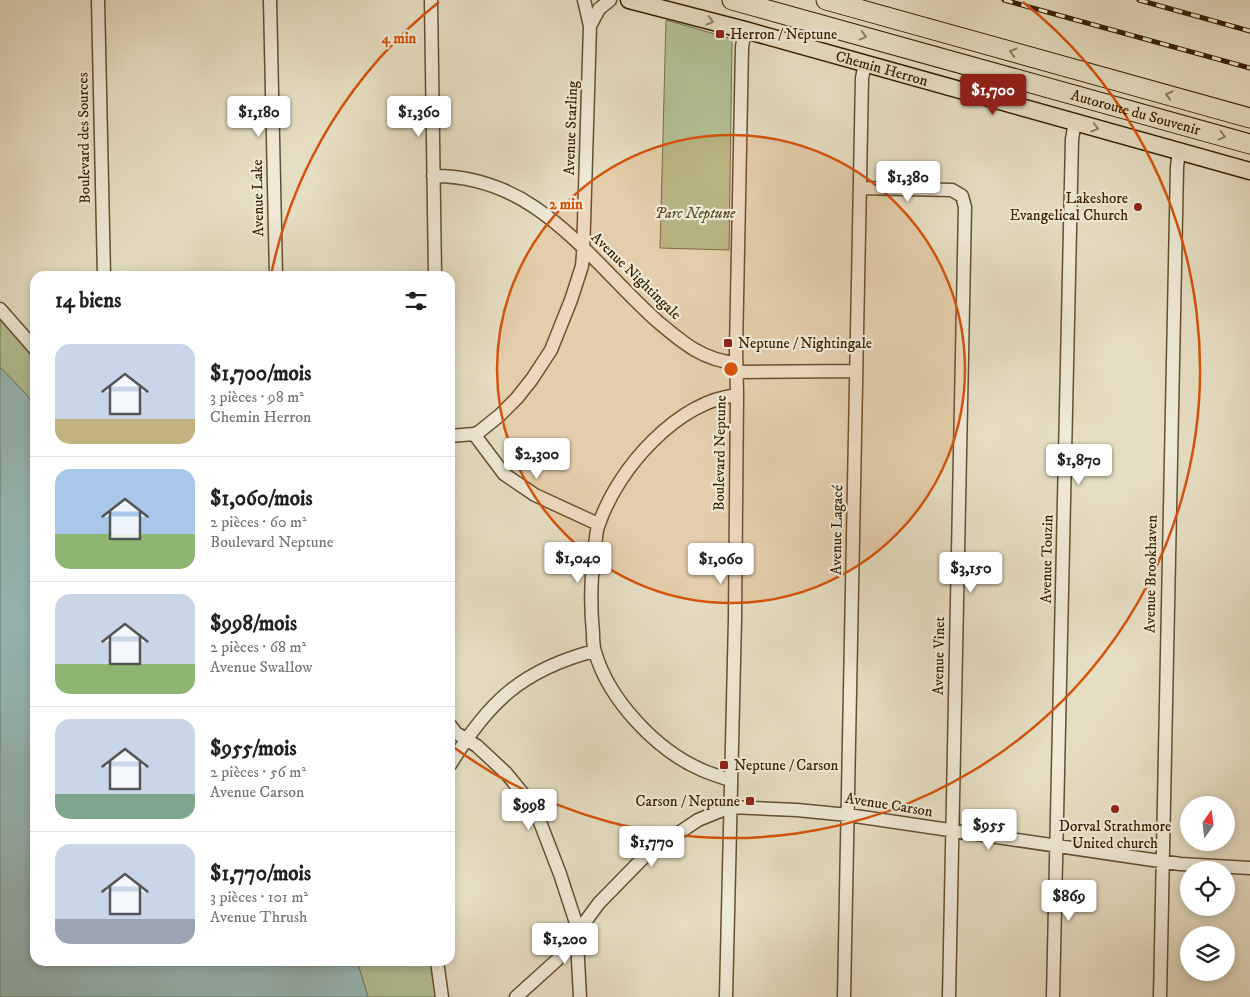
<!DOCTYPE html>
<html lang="fr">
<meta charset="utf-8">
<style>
body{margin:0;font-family:"IM FELL DW Pica",serif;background:#f2f2f2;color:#202124;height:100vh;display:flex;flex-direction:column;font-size:19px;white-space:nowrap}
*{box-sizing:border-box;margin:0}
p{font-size:16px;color:#757577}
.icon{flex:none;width:28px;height:28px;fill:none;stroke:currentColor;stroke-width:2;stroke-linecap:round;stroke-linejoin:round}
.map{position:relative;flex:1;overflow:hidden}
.drawer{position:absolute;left:30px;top:271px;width:425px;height:695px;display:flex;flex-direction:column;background:#fff;border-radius:15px;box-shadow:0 2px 8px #0003}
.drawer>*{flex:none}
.needle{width:32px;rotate:14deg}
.tools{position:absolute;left:1180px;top:796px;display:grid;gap:10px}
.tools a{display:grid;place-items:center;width:55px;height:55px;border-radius:50%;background:#fff;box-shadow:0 2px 8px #0003;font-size:25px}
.price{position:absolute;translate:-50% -42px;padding:0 11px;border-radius:5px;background:#fff;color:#222;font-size:16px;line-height:32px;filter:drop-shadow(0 1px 2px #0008)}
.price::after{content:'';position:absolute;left:50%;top:30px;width:15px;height:11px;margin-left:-8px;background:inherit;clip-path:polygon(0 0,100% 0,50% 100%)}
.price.selected{background:#8f2418;color:#fff}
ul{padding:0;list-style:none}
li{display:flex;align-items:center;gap:15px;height:125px;padding:0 25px}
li+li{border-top:1px solid #e0e0e0}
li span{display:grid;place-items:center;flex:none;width:140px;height:100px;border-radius:15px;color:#555}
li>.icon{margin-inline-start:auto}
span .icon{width:60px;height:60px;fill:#fffc;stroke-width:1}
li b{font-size:21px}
h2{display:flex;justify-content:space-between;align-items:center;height:60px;padding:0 25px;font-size:21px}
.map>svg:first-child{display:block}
.green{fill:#b3c194;stroke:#75704a}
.water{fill:#97bbba;stroke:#717d70}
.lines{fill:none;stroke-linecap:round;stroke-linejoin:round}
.minor-casing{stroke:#635030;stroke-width:15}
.major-casing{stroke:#372000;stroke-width:19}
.highway-casing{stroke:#372000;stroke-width:21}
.minor{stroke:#efead7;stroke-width:12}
.major{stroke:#e6dec2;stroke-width:16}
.highway{stroke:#e6dec2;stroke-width:19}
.rail-casing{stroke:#372000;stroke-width:5}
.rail{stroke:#efead7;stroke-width:3;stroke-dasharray:9;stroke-linecap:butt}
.oneway{stroke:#8e7f61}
.ring{fill:none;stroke:#d6530b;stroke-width:2.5}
.poi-dot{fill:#8f2418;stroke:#efead7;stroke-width:2}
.labels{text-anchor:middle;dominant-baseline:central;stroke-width:4.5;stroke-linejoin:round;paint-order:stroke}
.poi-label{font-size:15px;fill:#372000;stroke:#efead7;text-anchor:start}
.street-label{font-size:15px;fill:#372000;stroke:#efead7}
.park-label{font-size:15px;font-style:italic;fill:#5c502c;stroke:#efead7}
.centre{fill:#d6530b;stroke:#efead7;stroke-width:2.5}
.ring-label{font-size:15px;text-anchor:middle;font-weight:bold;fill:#d6530b;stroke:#efead7;stroke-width:4.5;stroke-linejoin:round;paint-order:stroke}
</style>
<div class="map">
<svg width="1250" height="997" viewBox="0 0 1250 997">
<rect width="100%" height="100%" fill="#e6dec2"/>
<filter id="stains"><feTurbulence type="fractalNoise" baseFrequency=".004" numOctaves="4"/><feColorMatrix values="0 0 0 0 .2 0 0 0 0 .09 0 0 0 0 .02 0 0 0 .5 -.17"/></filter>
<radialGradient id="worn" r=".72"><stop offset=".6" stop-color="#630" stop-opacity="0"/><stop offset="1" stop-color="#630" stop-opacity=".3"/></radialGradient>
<path class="green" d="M666 20 715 34 714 37 719 38 720 36 730 38 732 41 729 250 660 248Z
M0 319 35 359V406L25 393 0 367Z
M357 961H430L436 997H368Z"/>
<path class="water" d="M0 367 25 393 35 406V961H357L368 997H0Z"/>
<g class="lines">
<g class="minor-casing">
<path id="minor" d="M98 0 104 276
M270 0 276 276
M431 0 435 276
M590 26 599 9 610 0
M433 176C537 175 588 259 657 321 682 342 702 360 736 363
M860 188 952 190 962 196 965 207 949 997
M0 309 35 349
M736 372 856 371
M474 434 504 474 535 495 598 524
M450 436 474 434 479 432 500 415 517 398 532 379 551 350 571 300 582 266 583 255 590 26 584 0
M450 725 456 733 477 746 506 773 524 795 540 822 560 874 576 923 580 997
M450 765C488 702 522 670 594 651
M730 780C721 777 711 774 702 770 656 750 609 700 595 652 593 646 593 639 593 633 590 604 591 575 595 546 596 539 596 530 599 524 618 468 677 402 737 395
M437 961 442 997
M516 997 557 960 599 903 646 855 698 820 730 807 797 810 848 815 1180 864 1250 868
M726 997 735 619 737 395 736 350 742 47 745 30
M844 997 862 78 865 64
M1053 997 1072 139 1075 122
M1160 997 1177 167 1179 151"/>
</g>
<g class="major-casing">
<g id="major">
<path id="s1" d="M629 0 745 30 1250 171"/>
</g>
</g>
<g class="highway-casing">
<g id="highway">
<path id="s2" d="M732 0 1250 144"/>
<path d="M826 0 1250 118"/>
</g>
</g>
<use href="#minor" class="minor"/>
<use href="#major" class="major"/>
<use href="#highway" class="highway"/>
<g class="rail-casing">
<path id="rail" d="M1004 0 1250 68
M1139 0 1250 31"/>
</g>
<use href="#rail" class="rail"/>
</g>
<defs><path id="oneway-chevron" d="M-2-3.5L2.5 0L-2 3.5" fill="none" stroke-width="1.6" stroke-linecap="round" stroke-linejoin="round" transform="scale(1.25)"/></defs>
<g class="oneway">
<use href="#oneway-chevron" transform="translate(710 21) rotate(15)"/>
<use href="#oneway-chevron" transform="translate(863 36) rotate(15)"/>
<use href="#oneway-chevron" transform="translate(1013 52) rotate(-164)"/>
<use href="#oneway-chevron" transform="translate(1169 95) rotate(-164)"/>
<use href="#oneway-chevron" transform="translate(1095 128) rotate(16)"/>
<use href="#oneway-chevron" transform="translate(1222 136) rotate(15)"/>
</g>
<circle cx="731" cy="369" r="234" fill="#d6530b" fill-opacity=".12"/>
<g class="ring">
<circle cx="731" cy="369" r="234"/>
<path d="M271 275A469 469 0 0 1 439 2M1023 2A469 469 0 0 1 452 746"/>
</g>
<g class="poi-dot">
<rect x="715" y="29" width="10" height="10" rx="2.5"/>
<circle cx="1138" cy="207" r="5"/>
<rect x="723" y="338" width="10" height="10" rx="2.5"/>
<rect x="719" y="760" width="10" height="10" rx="2.5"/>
<rect x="745" y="796" width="10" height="10" rx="2.5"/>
<circle cx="1115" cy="809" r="5"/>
</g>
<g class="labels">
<g class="poi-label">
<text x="730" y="34">Herron / Neptune</text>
<text x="1128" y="198" text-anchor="end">Lakeshore<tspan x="1128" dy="17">Evangelical Church</tspan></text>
<text x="738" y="343">Neptune / Nightingale</text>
<text x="734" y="765">Neptune / Carson</text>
<text x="740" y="801" text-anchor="end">Carson / Neptune</text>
<text x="1115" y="826" text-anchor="middle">Dorval Strathmore<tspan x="1115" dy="17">United church</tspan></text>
</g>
<g class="street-label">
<text stroke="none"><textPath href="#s1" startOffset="262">Chemin Herron</textPath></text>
<text stroke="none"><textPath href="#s2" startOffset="419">Autoroute du Souvenir</textPath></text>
<text transform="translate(571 128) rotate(-88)">Avenue Starling</text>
<text transform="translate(84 138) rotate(-91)">Boulevard des Sources</text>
<text transform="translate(258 198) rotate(-91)">Avenue Lake</text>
<text transform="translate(636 276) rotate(44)">Avenue Nightingale</text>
<text transform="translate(720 453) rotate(-89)">Boulevard Neptune</text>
<text transform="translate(837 530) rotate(-89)">Avenue Lagacé</text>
<text transform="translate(1047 559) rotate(-89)">Avenue Touzin</text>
<text transform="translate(1151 574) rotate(-89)">Avenue Brookhaven</text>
<text transform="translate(939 656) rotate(-89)">Avenue Vinet</text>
<text transform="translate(889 805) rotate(9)">Avenue Carson</text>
</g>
<g class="park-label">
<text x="695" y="213">Parc Neptune</text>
</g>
</g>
<circle cx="731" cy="369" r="8" class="centre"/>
<g class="ring-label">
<text x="399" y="43">4 min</text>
<text x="566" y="209">2 min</text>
</g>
<rect width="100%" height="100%" filter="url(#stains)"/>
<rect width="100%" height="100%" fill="url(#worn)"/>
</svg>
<div class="tools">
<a><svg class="needle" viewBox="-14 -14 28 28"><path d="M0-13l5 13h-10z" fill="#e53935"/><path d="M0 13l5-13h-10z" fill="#757577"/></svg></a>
<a><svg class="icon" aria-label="locate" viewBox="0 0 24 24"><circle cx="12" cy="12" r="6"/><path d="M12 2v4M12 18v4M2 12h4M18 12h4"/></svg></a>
<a><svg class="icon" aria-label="layers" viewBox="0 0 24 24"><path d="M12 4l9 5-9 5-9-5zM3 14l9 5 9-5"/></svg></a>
</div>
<b class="price selected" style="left:993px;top:116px">$1,700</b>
<b class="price" style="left:259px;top:138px">$1,180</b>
<b class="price" style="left:419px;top:138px">$1,360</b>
<b class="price" style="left:908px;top:203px">$1,380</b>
<b class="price" style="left:537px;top:480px">$2,300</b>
<b class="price" style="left:1079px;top:486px">$1,870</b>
<b class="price" style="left:578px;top:584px">$1,040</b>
<b class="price" style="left:721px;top:585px">$1,060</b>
<b class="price" style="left:971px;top:594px">$3,150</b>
<b class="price" style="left:529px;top:831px">$998</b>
<b class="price" style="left:989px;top:851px">$955</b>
<b class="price" style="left:652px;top:868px">$1,770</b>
<b class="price" style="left:1069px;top:922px">$869</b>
<b class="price" style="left:565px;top:965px">$1,200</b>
<section class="drawer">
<h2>14 biens<svg class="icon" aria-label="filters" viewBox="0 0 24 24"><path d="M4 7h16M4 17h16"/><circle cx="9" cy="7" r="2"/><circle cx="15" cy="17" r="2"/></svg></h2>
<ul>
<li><span style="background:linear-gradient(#c9d6e8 75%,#c2b280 0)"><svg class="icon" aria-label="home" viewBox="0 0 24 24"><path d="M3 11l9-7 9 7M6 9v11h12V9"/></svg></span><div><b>$1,700/mois</b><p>3 pièces · 98 m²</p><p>Chemin Herron</p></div></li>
<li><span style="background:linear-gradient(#a9c7e8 65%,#8fb573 0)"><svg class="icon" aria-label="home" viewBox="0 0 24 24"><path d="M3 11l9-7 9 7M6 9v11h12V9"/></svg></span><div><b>$1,060/mois</b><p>2 pièces · 60 m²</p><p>Boulevard Neptune</p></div></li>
<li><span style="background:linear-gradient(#c9d6e8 70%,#8fb573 0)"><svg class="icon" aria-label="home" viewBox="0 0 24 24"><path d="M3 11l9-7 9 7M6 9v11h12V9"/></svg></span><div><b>$998/mois</b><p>2 pièces · 68 m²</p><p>Avenue Swallow</p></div></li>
<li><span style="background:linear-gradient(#c9d6e8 75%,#7fa58c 0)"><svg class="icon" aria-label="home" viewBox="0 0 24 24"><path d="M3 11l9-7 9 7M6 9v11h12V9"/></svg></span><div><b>$955/mois</b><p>2 pièces · 56 m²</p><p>Avenue Carson</p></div></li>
<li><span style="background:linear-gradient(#c9d6e8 75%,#9aa5b1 0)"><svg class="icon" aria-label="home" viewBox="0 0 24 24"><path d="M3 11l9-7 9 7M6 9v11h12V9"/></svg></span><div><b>$1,770/mois</b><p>3 pièces · 101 m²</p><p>Avenue Thrush</p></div></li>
</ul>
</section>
</div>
